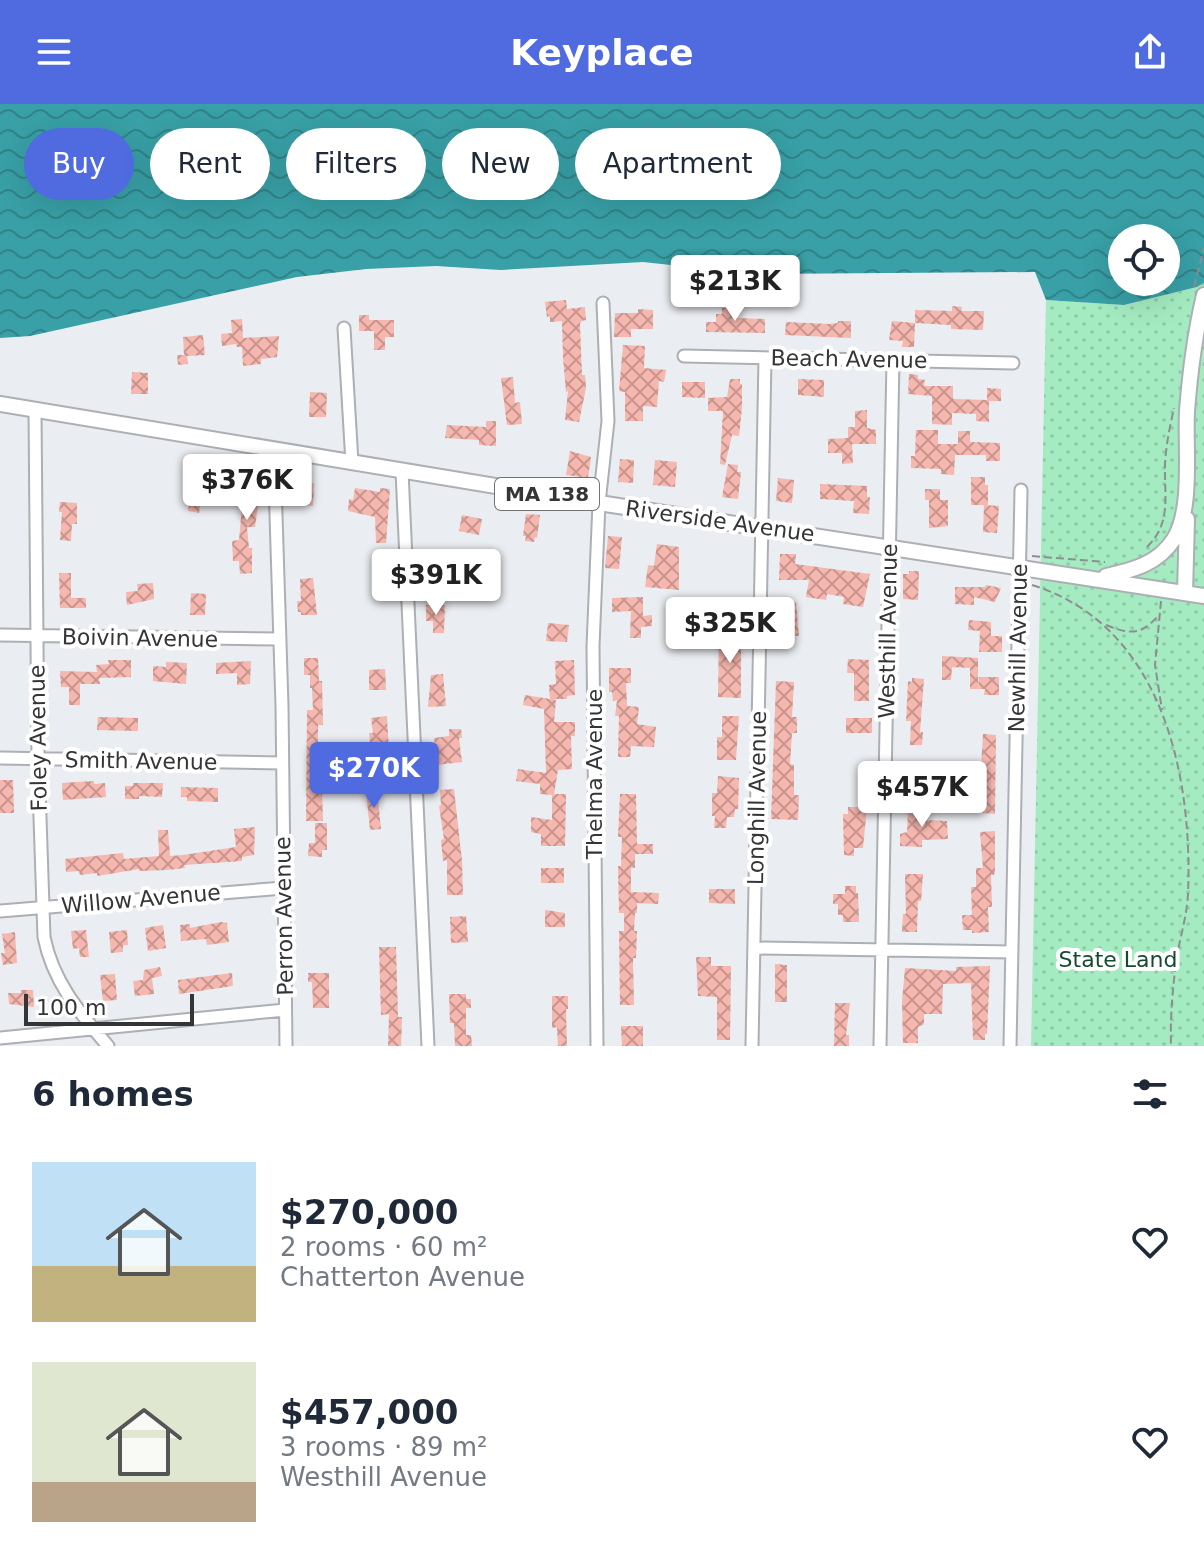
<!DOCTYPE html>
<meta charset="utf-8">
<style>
body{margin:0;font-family:"DejaVu Sans",sans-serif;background:#f2f2f3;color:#1f2937;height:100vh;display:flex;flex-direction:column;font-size:30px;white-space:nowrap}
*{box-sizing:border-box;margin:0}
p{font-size:26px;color:#747a83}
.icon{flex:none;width:44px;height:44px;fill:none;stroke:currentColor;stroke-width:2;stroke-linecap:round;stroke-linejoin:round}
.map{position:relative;height:942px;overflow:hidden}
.details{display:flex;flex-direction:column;background:#fff;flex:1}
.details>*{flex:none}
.hud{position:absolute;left:24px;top:24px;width:800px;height:72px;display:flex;gap:16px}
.controls{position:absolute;left:1108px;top:120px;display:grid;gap:16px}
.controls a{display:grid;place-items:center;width:72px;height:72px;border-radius:50%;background:#fff;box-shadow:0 8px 32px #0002;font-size:40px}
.scale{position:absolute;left:24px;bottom:20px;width:170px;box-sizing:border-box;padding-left:8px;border:4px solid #343537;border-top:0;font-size:22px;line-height:28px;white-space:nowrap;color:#343537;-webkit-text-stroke:6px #fff;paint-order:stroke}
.price{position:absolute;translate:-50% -68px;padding:0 18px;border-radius:8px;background:#fff;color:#222;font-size:26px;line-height:52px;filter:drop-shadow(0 2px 4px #0008)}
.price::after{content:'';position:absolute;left:50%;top:48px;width:24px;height:18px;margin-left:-12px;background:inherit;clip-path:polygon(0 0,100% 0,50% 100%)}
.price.current{background:#506be0;color:#fff}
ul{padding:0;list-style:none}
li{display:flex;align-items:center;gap:24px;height:200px;padding:0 32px}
li span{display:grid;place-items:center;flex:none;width:224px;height:160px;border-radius:0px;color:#555}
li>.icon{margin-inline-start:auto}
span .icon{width:96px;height:96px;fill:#fffc;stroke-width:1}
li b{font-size:34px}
h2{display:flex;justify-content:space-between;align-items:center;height:96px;padding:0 32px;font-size:34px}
.tag{padding:0 28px;border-radius:36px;background:#fff;box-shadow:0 8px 32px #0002;font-size:28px;line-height:72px}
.tag.current{background:#506be0;color:#fff}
header{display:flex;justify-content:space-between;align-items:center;height:104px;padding:0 32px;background:#506be0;color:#fff;font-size:36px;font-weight:800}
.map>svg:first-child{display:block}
.park{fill:url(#park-dots)}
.water{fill:url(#water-waves);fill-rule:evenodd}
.building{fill:url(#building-cross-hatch)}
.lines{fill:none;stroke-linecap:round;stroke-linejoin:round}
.minor-casing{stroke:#acafb3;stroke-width:15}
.major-casing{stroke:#acafb3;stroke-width:18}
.path{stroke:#8c8e91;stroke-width:2;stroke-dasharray:8 4;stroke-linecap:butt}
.minor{stroke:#fff;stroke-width:11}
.major{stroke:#fff;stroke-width:14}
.labels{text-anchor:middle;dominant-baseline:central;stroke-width:8;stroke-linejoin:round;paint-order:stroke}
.shield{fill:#fff;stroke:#717273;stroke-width:2}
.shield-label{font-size:20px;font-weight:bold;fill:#343537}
.street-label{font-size:22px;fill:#343537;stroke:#fff}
.park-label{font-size:22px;fill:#144b30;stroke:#fff}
</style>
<header><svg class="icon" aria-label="menu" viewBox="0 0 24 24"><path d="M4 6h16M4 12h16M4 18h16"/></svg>Keyplace<svg class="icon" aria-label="share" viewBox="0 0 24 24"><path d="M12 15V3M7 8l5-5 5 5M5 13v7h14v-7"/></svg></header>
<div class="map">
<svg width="1204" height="942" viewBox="0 0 1204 942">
<defs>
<pattern id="park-dots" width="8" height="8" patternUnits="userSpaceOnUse" patternTransform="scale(2)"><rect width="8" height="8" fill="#a4ebc1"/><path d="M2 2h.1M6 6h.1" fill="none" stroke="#8ecaa6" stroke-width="1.8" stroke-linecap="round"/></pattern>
<pattern id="water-waves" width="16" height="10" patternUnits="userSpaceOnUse" patternTransform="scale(2)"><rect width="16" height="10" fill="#38a0a6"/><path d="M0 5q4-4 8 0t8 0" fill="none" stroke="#308388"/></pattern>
<pattern id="building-cross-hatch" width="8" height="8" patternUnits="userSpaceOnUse" patternTransform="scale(2)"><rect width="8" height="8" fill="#f6b7af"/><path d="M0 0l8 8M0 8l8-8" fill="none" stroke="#c8968f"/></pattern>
</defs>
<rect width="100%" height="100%" fill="#eaedf1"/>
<path class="park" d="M1204 179V942H1031L1046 196 1124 201 1197 183Z"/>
<path class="water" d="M0 0H1204V179L1197 183 1124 201 1046 196 1035 168 754 170 643 158 501 166 436 162 366 165 297 173 30 232 0 234ZM1122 134H1166V178H1122Z"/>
<path class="building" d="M566 196 567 205 585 203 586 216 581 217 580 220 582 271H585L586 284 579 318 565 316 568 287 566 288 563 254 562 217 550 218V212L547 213 545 198Z
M952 202 962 203 961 207H984L983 226 951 225V221L915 219 914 243H902L903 237 889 236 892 217 915 219V206L952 207Z
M722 204H737V214L765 215V229L706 228V218H716V210H722Z
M638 205 653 206V225H631V233H614L615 209H638Z
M359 211H369V216H394V233H385V246H374V227H359Z
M242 215 243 234 279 232 277 253 261 255V260L243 262 242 243H237L236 240 222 242 221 230 232 229 231 216Z
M838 217H851V234L785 231 786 218 829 220 838 219Z
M203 231 205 251 187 252 188 260 178 261 177 251H184L183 233Z
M623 241 645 242 644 264 666 266 664 278 659 277 657 303 643 302V317H625V288L619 287Z
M132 268 148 269V290H131Z
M909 270 918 271V275L925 276 924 282H953V295L987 296V284L1001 285V297H989V318L976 317V310L952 309V321L932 320V292L908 290Z
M513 273 515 299 520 298 522 320 507 321 501 274Z
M730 275H740V280H742V304L739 332 732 331 725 361 720 360 723 307H708V294L727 293Z
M798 275 824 276V293L798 291Z
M682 278H705V294L682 293Z
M310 288 327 289 326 313H309Z
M867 306V324L876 326V340H852L853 359 842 360V349H828V335L848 334V323H855V307Z
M486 317H496V342L479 341V336L445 334 447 321 486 323Z
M916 326H938V340H958V327H970V338L1000 339V357H986V351H955L954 371 941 370V365L911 364V352H915Z
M570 347 591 353 588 374 566 371Z
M620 355 634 356 633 379 618 378Z
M655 356 677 358 675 383 653 381Z
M728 360 738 361 737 368H741L738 395 722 393Z
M186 364 201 366 197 387 203 388 199 409 188 407 190 395 183 394Z
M245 369 262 371 255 423H247L249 444H252V469L240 470 239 457H233L232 437 239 436Z
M971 373H985V381H988V401H985L999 402 997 429 983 428 984 401H971Z
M778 374 794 376 792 399 776 397Z
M305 379H314L313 402 297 401 298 381H305Z
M820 380 867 382V393H870L869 410 853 409 854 397 820 395Z
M355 384 380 388V384L390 385 386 439H376L375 413 348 407 349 395 353 396Z
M925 385H940V396H948V422L929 424V396H925Z
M60 398 77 399V420H72L71 437 60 436 62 408H59Z
M526 410 540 411 537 434 535 433 534 438 525 437 526 432H523Z
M462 411 482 415 479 431 459 427Z
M608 432 622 433 619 465 605 464Z
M657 440 679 443V486L645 483 648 461 654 462Z
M780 450H796L795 460 870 470 863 503 843 500 844 493 827 490 826 496 806 493 809 476H779Z
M909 467H919L918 496 903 495V470H909Z
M59 469H71V494H86V504H60Z
M313 474 317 511H301V508H298L297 497H301L300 475Z
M153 479 154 495 127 501 126 488 138 487 137 480Z
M986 481 1001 484 995 498 974 493V501L955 500V483H985Z
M191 489 206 490 205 511H190Z
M643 493V512L652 511V522L641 523V534H630L631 507 612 508V494Z
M783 497 796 498 799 532H775L776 518H782Z
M426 501H445L444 529H433V517H426Z
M969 516 991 518V532H1002V548H979L980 527 968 526Z
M548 519 569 521 567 538 546 537Z
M719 528 741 529V594L718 593Z
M942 552 978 554V585H970V564L952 563 951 576H942Z
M304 554H318L319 577H322L323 621H318V655H321L323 717H306L307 606H313L312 584H310V571H304Z
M848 555 869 556V597H854V569H847Z
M108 556H131V573L99 574 100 580H80V601H69V583H61L60 567 97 568 96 561 109 560Z
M574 556 575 591 567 592V595H553L556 596 554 618H575V632H571L572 665 558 666 554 690H566L565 742H541V730L531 728V713L552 716V691L540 690V680L516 677 518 665 546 669 544 605 523 601 525 591 550 595 549 581 556 580 555 557Z
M251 557 250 580 237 581V569L216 570V559Z
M166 558 187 559 186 580 153 577V562L166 563Z
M609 564H631V579H626L627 602 639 603 637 620 656 623 654 643 631 642 630 653H618L619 612H615L617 596 613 597 612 588H609Z
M385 565 386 586H369V566Z
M443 570 446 602 428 603 431 571Z
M979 573H999V591H984L985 585H978Z
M912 574 924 575 920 628H923L922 641H910L911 617H906L908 577 912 578Z
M776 577 794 578 792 613H797V629H792L790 660 794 661V691H799L798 716 771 715Z
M387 612 391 686 377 687 376 666H372L369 629H373L371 614Z
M722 612H739L736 656H717V633H722Z
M98 613 138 614V627L97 626Z
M846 614H872V629H846Z
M449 625H461L462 634H459L462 658 437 661 434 634 449 632Z
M983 630 996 631 995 710 982 709 983 694H979Z
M718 672 739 674 738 705H735L734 713H727L726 724H714L715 712H712V689H717Z
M0 676H13L14 709H0Z
M94 677V680L105 679 106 693 63 696 62 679Z
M133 679H163L162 693 139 692V695H125V682H133Z
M181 683 218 684V698L187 697V693H181Z
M454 685 462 757 463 791H447V756L443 757 441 736 444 735 439 702 441 701 440 686Z
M377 687 381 725 370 726 366 688Z
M620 690H636L637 740H653V750H635V764H631V788L659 789 658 800 637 799V809H635L634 827H637L636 854H633L634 901H620L619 827H624V809H619L618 762H621L622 733H618Z
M848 703H867L863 744H854V752L844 751 843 710H848Z
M908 705 927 706V716L947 717 948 735 922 736V743L900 742V730L907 728Z
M315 719H327V746H322V753L308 752 309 739H315Z
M255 723 254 751 242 753V757L184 761 185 764 168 766 139 767V765L97 772V769L80 771 79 767 66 768 65 755 123 749 124 755 159 752 158 726H168L170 752 183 751 236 743 234 725Z
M995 727V767L994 771H991L992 803H988L989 828 972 829V826H963L962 811H972L971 783H976V764H983L980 728Z
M541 764H564V779H541Z
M905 770H923L921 797H918L917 828H902L903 810H906Z
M845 782H856V789H858L859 818H843V811H838V800H833V790H845Z
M709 785H735V800L709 799Z
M545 806 565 809V823H545Z
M466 812 468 838 451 839 450 813Z
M221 818 227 819 229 838 207 841 206 835 181 837 180 821 190 820V824Z
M163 821 166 844 148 847 145 824Z
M86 826 89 853H80L79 844 73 845 71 827Z
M127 826 128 841H123V848L111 849 109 828Z
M15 828 17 859 3 861 1 849H5L2 830Z
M379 843H396L398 913H402L401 942H388L389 910 381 911Z
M696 853H711V862H731L730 936H717V893L698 892Z
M775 860 787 861V898H775Z
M990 862 987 930H985V936H973L971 879 943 880 942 910H924V920L918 923V939H903L902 897 905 864 956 867V863Z
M160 863 162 872 152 874 154 890 135 892 133 877 143 876 144 866Z
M232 869 233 882 179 890 178 876Z
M308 869H329V904H313L312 878H308Z
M115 870 117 896 103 897 100 871Z
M21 886H33L34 903 9 900 8 889H21Z
M449 890H466V895H471V904H466V931H471L472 942H455L454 919H450Z
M552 892H568V905H566L567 942H558L557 923 552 924Z
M835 899H850L846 931H849V942H834Z
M621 922H643V942H622Z"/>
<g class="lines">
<g class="minor-casing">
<path id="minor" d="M344 224 352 359
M684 252 1013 259
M35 307 38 654 44 833C53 878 79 908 108 942
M274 347 282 602 286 942
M402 367 428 942
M0 531 280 535
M0 654 282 659
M0 807 283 784
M754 844 1012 848
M0 934 285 906
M597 942 593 542 599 399 608 317 603 199
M752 942 765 254
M880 942 893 255
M1010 942 1021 386"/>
</g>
<g class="major-casing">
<path id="major" d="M0 300 599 399 1204 492
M1106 472C1133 466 1158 460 1174 435 1193 405 1185 343 1187 307 1190 268 1195 229 1204 191
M1185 489 1187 415"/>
</g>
<path class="path" d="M1194 183 1204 144
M1147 443C1172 419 1164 391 1165 360 1166 341 1170 322 1174 304
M1032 452 1105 458
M1032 481C1162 521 1193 671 1188 790 1187 810 1181 831 1177 851 1173 881 1170 911 1171 942
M1161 497 1155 561 1162 606
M1106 521C1129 530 1140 532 1157 513"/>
<use href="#minor" class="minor"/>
<use href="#major" class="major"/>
</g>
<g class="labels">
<rect class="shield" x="495" y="374" width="104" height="32" rx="6"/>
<g class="shield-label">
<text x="547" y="390">MA 138</text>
</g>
<g class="street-label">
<text transform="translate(849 255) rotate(1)">Beach Avenue</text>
<text transform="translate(720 417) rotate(8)">Riverside Avenue</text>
<text transform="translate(888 527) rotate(-89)">Westhill Avenue</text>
<text transform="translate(140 534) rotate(1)">Boivin Avenue</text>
<text transform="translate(1018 544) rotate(-89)">Newhill Avenue</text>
<text transform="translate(38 634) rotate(-91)">Foley Avenue</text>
<text transform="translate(141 657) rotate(1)">Smith Avenue</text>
<text transform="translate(594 670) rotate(-90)">Thelma Avenue</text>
<text transform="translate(757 694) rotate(-89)">Longhill Avenue</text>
<text transform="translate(141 795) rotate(-5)">Willow Avenue</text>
<text transform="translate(284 812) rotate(-91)">Perron Avenue</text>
</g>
<g class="park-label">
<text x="1118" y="855">State Land</text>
</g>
</g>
</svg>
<div class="controls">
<a><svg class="icon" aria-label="locate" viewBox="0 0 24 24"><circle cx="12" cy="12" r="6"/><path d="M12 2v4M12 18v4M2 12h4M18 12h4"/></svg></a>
</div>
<div class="scale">100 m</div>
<b class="price" style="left:735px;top:219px">$213K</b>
<b class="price" style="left:247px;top:418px">$376K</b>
<b class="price" style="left:436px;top:513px">$391K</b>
<b class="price" style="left:730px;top:561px">$325K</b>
<b class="price current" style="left:374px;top:706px">$270K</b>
<b class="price" style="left:922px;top:725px">$457K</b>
<div class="hud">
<a class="tag current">Buy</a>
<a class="tag">Rent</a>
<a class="tag">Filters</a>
<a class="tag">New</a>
<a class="tag">Apartment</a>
</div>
</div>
<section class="details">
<h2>6 homes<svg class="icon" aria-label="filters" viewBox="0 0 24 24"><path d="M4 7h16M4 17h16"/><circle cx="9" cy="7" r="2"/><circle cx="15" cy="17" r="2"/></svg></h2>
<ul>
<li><span style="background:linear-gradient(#bfe0f5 65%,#c2b280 0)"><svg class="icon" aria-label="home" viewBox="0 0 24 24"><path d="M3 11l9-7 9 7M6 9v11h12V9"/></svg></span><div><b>$270,000</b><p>2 rooms · 60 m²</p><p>Chatterton Avenue</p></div><svg class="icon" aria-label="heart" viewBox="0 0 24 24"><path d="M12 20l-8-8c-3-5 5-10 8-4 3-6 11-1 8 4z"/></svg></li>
<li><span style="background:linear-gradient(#dfe7d0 75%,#b9a48a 0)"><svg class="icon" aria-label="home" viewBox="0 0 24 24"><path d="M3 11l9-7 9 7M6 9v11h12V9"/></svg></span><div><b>$457,000</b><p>3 rooms · 89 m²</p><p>Westhill Avenue</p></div><svg class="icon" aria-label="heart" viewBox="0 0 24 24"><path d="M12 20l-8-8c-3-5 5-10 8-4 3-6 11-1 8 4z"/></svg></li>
</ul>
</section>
